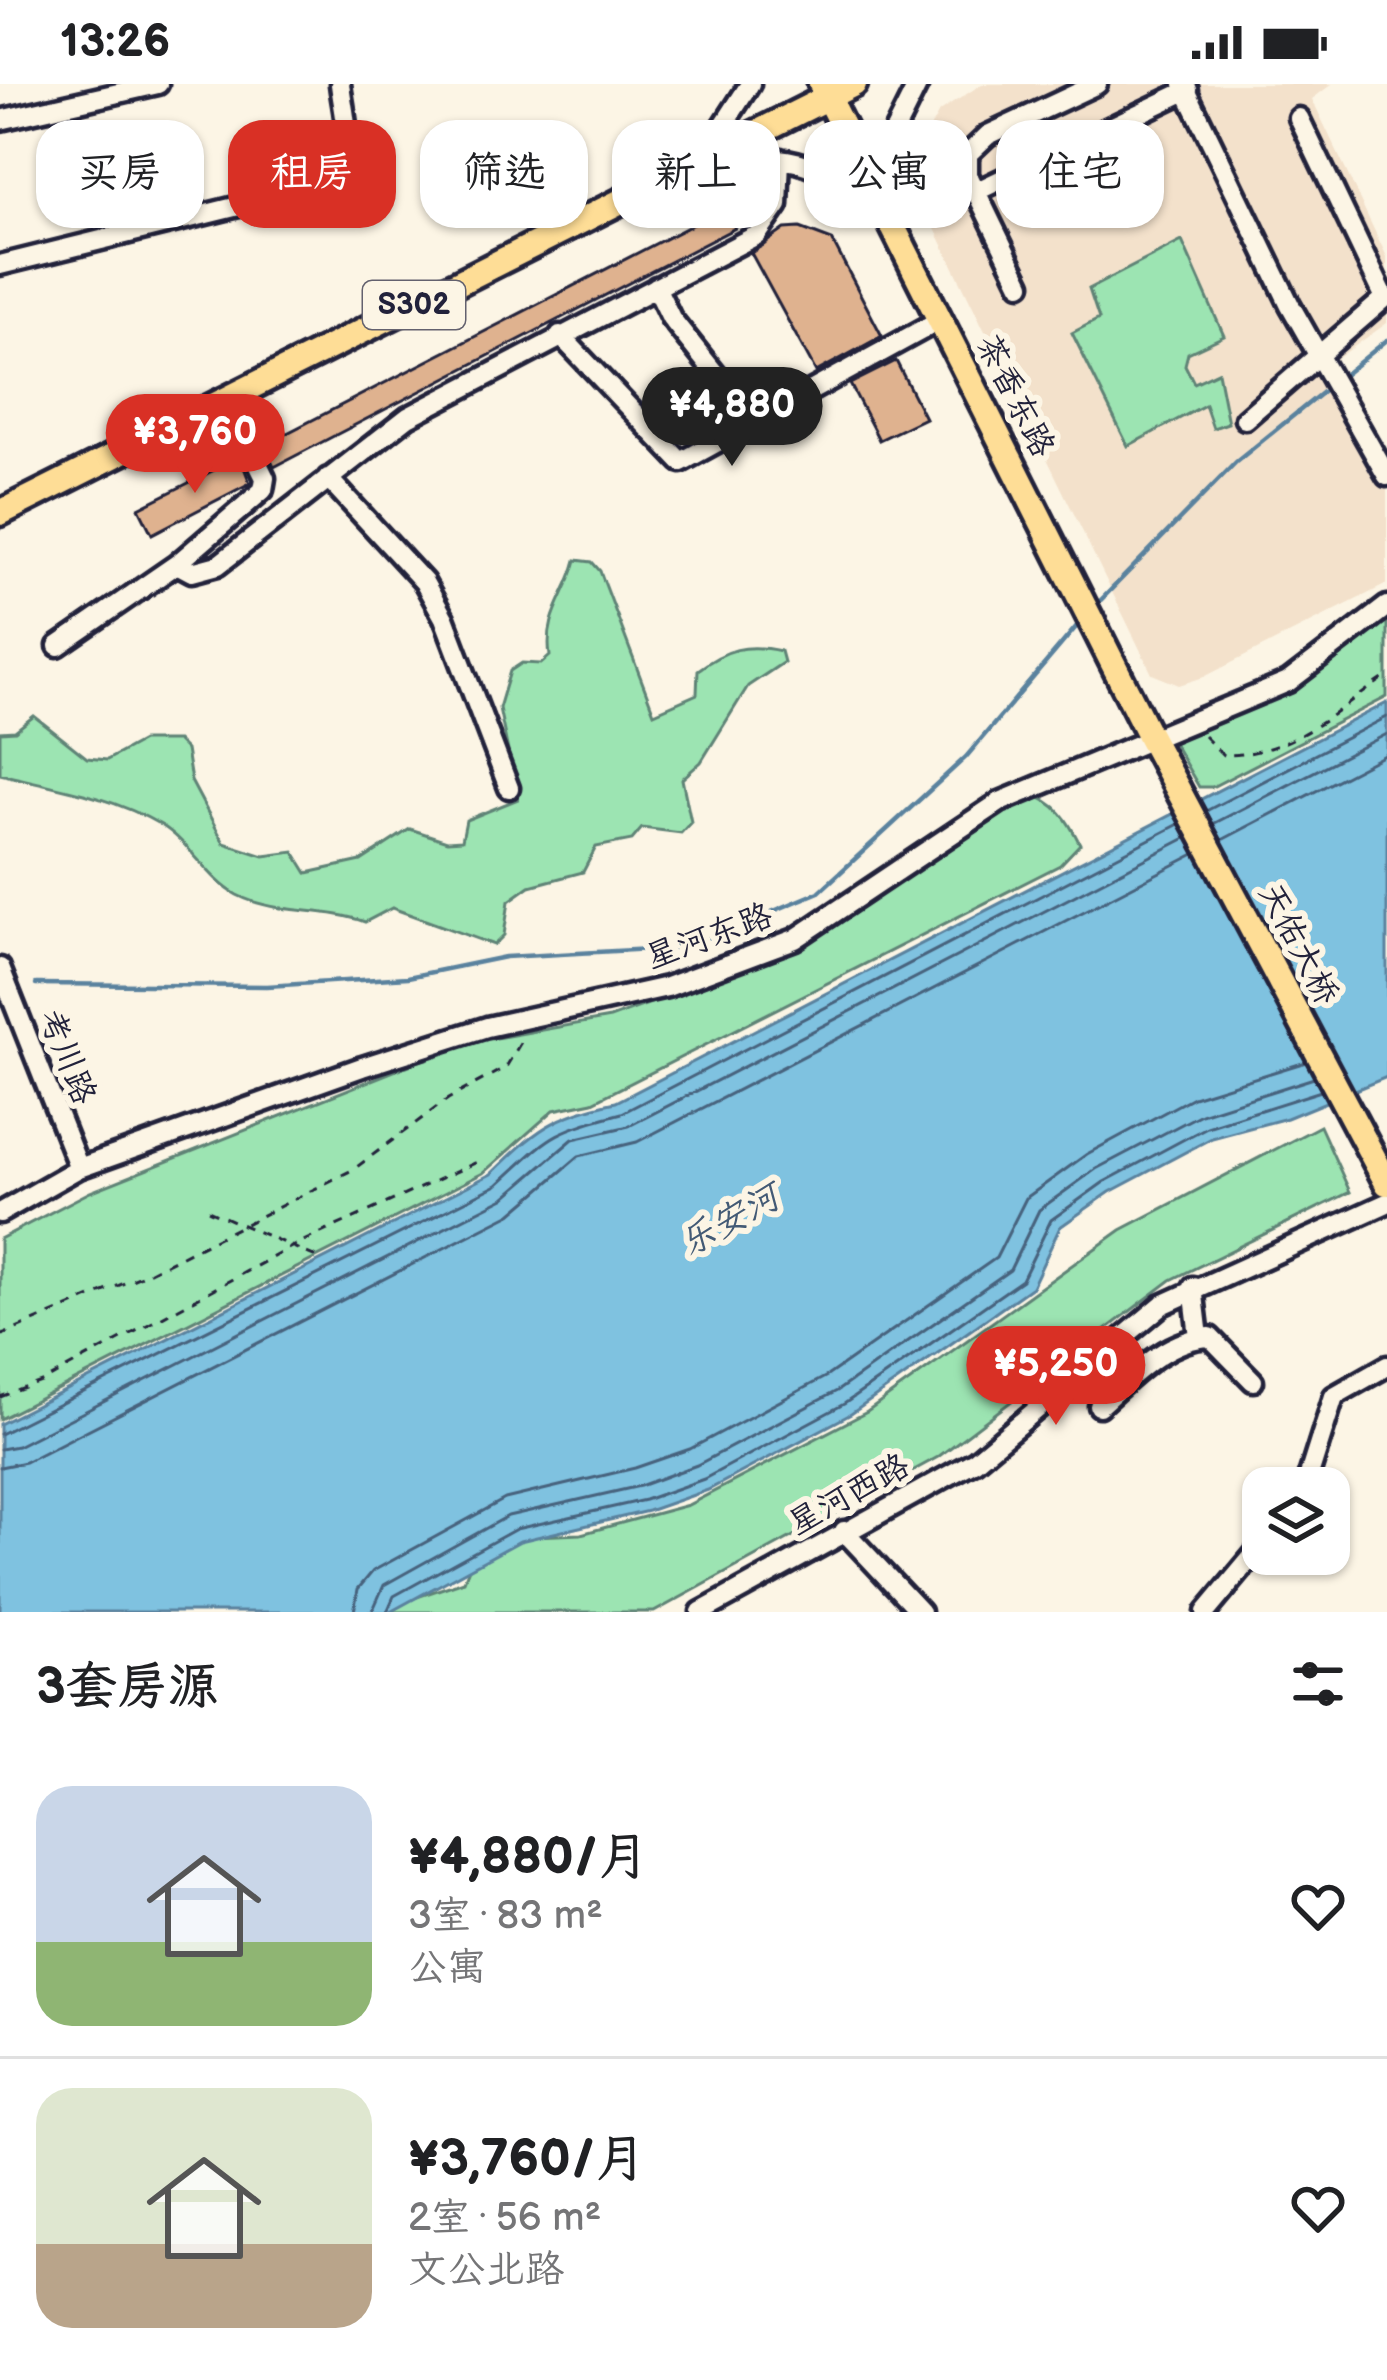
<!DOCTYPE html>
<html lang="zh">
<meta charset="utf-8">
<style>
body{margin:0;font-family:"Balsamiq Sans","LXGW WenKai TC",sans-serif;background:#f2f2f2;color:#202124;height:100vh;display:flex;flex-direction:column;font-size:45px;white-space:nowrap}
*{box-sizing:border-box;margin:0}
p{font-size:39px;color:#757577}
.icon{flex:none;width:66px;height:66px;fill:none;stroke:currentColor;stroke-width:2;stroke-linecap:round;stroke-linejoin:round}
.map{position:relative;height:1528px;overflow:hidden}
.side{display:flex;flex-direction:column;background:#fff;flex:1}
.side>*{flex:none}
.hud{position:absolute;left:36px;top:36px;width:1317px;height:108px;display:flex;gap:24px}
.controls{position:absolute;left:1242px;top:1383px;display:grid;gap:24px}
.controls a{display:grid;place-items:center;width:108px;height:108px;border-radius:24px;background:#fff;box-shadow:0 3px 9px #0004;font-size:60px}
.price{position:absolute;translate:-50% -102px;padding:0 27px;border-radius:42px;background:#d93025;color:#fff;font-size:39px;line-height:78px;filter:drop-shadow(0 3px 6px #0008)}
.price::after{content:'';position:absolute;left:50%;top:72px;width:36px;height:27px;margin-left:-18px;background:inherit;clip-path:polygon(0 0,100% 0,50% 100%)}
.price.current{background:#222;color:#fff}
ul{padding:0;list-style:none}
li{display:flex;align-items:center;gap:36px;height:300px;padding:0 36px}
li+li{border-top:3px solid #e0e0e0}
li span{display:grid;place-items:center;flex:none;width:336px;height:240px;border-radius:36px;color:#555}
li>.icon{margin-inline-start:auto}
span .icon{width:144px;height:144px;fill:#fffc;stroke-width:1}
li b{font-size:51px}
h2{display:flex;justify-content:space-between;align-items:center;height:144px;padding:0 36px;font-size:51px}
.chip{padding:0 42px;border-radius:36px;background:#fff;box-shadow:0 3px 9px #0004;font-size:42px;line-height:108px}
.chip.current{background:#d93025;color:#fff}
.status{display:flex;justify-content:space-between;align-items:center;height:84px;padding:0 60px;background:#fff;direction:ltr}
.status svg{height:33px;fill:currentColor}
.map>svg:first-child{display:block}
.built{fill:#f3e1cb}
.green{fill:#9ce4b2;stroke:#5f8376;stroke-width:3}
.water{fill:#7fc2e0;stroke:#5a829e;stroke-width:3}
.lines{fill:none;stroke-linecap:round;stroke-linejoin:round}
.shore{stroke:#47627d;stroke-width:3}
.stream{stroke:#5a829e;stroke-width:4.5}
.building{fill:#dfb28f;stroke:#22223b;stroke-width:3}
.minor-casing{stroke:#22223b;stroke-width:27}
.major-casing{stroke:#22223b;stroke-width:33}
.path{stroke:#22223b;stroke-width:3;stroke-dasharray:9 9;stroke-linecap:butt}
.minor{stroke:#fcf5e5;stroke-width:18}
.major{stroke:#fedd96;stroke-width:24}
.labels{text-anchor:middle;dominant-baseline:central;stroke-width:12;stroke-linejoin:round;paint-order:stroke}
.shield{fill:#fcf5e5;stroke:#63616e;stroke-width:3}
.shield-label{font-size:30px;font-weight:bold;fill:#22223b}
.street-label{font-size:33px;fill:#22223b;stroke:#fcf5e5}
.water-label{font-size:36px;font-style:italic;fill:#435a75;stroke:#fcf5e5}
</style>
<div class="status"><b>13:26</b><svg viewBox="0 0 49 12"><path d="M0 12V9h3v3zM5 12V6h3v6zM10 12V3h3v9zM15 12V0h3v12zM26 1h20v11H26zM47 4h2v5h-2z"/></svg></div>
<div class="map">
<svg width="1387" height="1528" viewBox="0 0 1387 1528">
<rect width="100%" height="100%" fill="#fcf5e5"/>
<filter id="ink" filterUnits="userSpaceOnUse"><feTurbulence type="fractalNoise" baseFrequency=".00833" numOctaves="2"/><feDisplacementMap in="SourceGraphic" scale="24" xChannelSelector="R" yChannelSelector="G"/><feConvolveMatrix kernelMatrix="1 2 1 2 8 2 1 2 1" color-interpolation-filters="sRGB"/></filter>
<g filter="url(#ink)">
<path class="built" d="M982 0H1332L1312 15 1387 173V239L1334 277 1387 374V500L1204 593 1179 601 1152 590 921 116 918 74 926 51 939 28Z"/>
<path class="green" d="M1182 157 1224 252 1188 269 1185 281 1194 299 1218 288 1228 339 1213 344 1205 321 1128 362 1072 249 1099 235 1089 205Z
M576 476 592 478 600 487 654 629 697 610 698 586C726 565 746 559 781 567L784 578 748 602 701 678 682 695 691 738 681 749 642 744 632 756 596 763 583 788 530 802 509 817 504 851 494 861 392 824 365 838C325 823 276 831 237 811 208 795 189 758 161 741 112 712 54 703 0 690V648L15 647 34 632 87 674 107 676 142 657H177L186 666 191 697 224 759 264 772 294 768 307 789 361 777 410 745 447 757 462 756 466 736 518 715 499 624 510 587 522 579 541 580 550 572C544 531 567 512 576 476Z
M1387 517V613L1212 703H1199L1171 655 1219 632Z
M1030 710C1057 718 1068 736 1080 760L1060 781 593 1018 554 1026 483 1089 0 1335V1155L90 1108 462 960 610 934 792 867Z
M1320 1042 1350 1108 1171 1196 938 1373 654 1528H373L464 1497 473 1474 510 1453 581 1450 688 1421 867 1328 1121 1146Z"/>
<path class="water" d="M1387 619V993L1287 1034 1212 1054 1110 1108 1060 1143 1032 1203 851 1330 708 1406 648 1427 520 1457 390 1528H0V1340L491 1090C536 1046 554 1031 616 1018Z"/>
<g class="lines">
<path class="shore" d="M1206 727 1387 633
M1213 740 1387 650
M1222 756 1387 670
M0 1350 497 1101C553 1050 548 1049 622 1029L1179 740
M0 1365 17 1362 504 1114 573 1055 629 1042 1186 754
M0 1383 25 1378 511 1130 579 1072 637 1058 1195 770
M354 1528 358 1505 373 1487 505 1415 635 1384 690 1365 827 1292 996 1174 1026 1114 1087 1070 1193 1013 1306 978
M372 1528 384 1501 508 1432 640 1402 697 1381 837 1307 1010 1186 1039 1126 1096 1085 1201 1030 1314 994
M387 1528 394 1512 516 1445 645 1416 704 1395 844 1320 1022 1196 1051 1136 1104 1098 1207 1043 1321 1007"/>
<path class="stream" d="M1339 295 1387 256
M1094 523 1236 378 1330 302
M36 900 267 902 408 893 505 873 688 863 819 808 966 673 1082 536"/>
</g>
<path class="building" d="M725 124 735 144 274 383 264 361Z
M800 144 832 156 882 252 816 288 751 169 785 145Z
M896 277 925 334 879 356 850 300Z
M240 373 250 399 152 450 139 424Z"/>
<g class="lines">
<g class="minor-casing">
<path id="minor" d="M1183 0 1290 221 1387 392
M0 36 158 0
M703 73 750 0
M711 76C795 68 824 78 885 135
M975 108 1188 6
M892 131 893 50 918 0
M0 181 320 102C359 74 345 41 340 0
M1021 200 968 91V70L988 51 1097 0
M656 203 671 234 729 307
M560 251 681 378 940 236
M1245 335 1385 214 1299 34
M328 394 424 498 444 534 509 704
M177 480 192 488 218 481 408 333 757 151 778 121 780 75
M58 562 177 480 263 406 265 394 226 315
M0 884 79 1084
M0 1129 79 1084 362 983 487 943 667 903 795 855 1000 718 1288 598 1387 522
M1193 1203 1199 1253
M1099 1322C1131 1294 1165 1255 1210 1253L1253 1297
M1305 1404 1334 1312 1387 1282
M844 1447 920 1528
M701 1528 975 1377 1162 1221 1387 1119
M1206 1528 1263 1460"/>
</g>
<g class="major-casing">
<path id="major" d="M821 0 1150 653 1387 1099
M0 429 854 0"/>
</g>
<path class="path" d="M1204 652 1223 671C1291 671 1333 629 1387 592
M208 1126 316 1173
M0 1252 148 1189 354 1085 448 1015 506 983 524 953
M0 1313 44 1297 297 1160 477 1078"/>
<use href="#minor" class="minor"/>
<use href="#major" class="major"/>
</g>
</g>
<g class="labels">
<rect class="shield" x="363" y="197" width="102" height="48" rx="9"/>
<g class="shield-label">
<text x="414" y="221">S302</text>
</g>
<g class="street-label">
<text transform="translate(1015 312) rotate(63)">茶香东路</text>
<text transform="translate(709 853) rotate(-20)">星河东路</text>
<text transform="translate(1298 860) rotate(62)">天佑大桥</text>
<text transform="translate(67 973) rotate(68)">考川路</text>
<text transform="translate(849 1411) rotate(-29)">星河西路</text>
</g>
<g class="water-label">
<text transform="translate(730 1137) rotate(-29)">乐安河</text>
</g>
</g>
</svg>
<div class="controls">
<a><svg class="icon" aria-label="layers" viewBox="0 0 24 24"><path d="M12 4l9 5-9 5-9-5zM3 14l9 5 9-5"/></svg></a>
</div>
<b class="price current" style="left:732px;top:385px">¥4,880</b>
<b class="price" style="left:195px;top:412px">¥3,760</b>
<b class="price" style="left:1056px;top:1344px">¥5,250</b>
<div class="hud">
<a class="chip">买房</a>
<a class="chip current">租房</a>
<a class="chip">筛选</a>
<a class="chip">新上</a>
<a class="chip">公寓</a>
<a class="chip">住宅</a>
</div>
</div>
<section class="side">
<h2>3套房源<svg class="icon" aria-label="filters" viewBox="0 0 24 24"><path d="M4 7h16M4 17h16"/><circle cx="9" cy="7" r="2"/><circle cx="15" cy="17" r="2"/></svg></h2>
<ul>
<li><span style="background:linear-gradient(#c9d6e8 65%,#8fb573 0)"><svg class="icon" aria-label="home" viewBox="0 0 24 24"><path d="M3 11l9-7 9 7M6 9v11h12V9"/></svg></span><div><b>¥4,880/月</b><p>3室 · 83 m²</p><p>公寓</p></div><svg class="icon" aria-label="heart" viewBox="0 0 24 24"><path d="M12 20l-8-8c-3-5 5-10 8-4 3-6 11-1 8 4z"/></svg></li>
<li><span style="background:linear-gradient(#dfe7d0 65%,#b9a48a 0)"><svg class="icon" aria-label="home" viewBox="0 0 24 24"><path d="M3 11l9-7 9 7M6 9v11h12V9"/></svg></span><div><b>¥3,760/月</b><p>2室 · 56 m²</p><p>文公北路</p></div><svg class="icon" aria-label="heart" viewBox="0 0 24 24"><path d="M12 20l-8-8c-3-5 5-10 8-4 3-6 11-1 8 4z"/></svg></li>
</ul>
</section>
